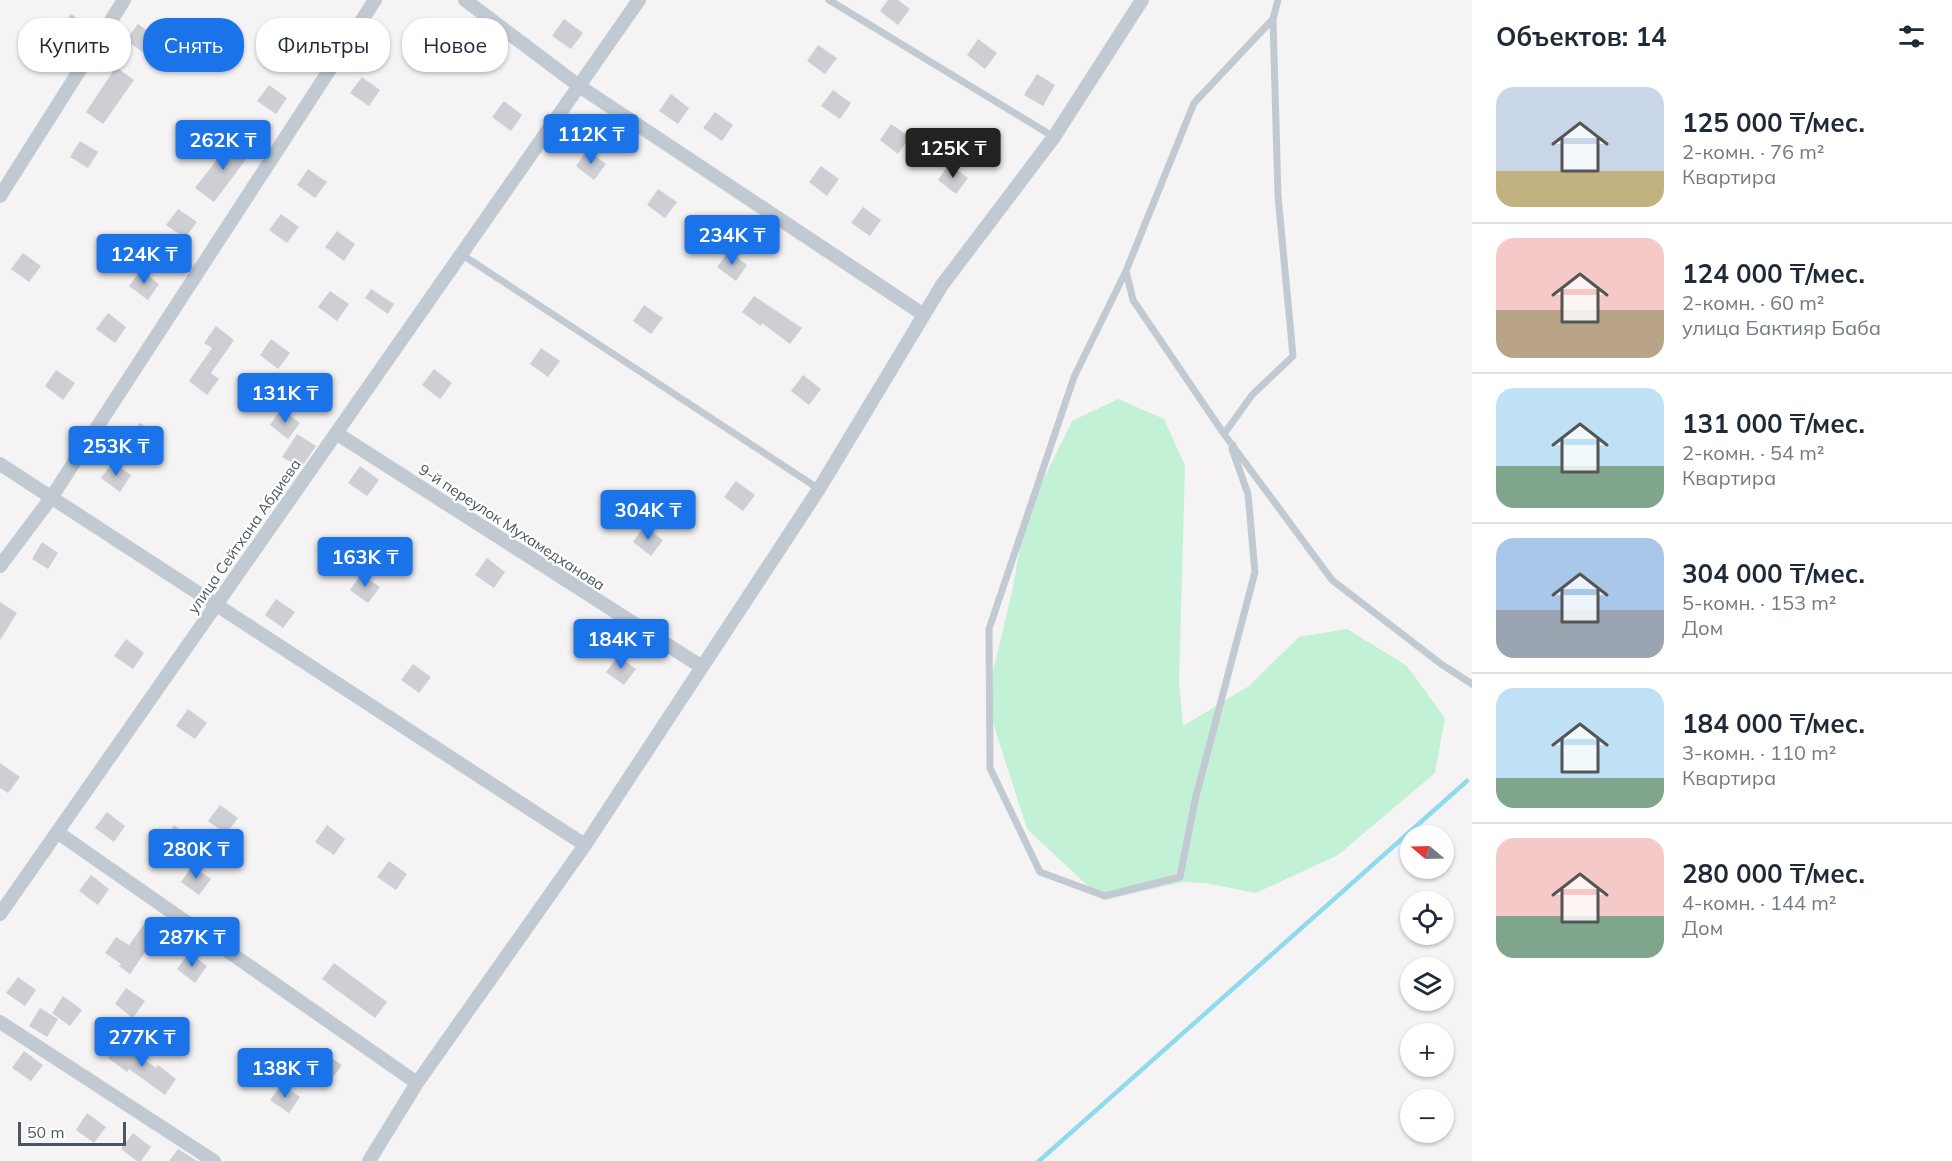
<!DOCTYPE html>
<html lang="ru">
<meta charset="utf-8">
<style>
body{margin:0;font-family:Mulish,sans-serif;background:#f6f6f7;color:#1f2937;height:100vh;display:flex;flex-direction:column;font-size:22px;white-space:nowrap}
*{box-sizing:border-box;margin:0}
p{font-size:20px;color:#747a83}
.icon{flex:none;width:33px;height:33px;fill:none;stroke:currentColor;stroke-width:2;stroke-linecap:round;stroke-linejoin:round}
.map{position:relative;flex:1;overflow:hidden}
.details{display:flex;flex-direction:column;background:#fff;width:480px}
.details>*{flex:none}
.top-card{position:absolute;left:18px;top:18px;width:570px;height:54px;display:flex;gap:12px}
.needle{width:39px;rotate:289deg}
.fabs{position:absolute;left:1400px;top:825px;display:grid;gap:12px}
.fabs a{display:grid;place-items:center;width:54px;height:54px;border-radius:50%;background:#fff;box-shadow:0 2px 4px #0004;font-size:30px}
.scale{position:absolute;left:18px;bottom:15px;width:108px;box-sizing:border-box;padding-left:6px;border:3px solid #4a5661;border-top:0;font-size:16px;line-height:21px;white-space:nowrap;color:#4a5661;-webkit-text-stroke:4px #fff;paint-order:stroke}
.price{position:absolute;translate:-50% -51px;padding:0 14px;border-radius:6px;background:#1a73e8;color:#fff;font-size:20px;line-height:39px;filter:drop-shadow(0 2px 3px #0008)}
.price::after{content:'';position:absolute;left:50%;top:36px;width:18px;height:14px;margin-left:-9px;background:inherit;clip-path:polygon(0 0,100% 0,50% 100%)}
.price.active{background:#222;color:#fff}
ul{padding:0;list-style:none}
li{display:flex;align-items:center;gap:18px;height:150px;padding:0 24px}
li+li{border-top:2px solid #e0e1e3}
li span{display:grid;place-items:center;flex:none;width:168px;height:120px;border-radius:18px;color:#555}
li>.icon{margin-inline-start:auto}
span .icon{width:72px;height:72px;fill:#fffc;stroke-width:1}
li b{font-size:26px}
h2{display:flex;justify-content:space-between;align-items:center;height:72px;padding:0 24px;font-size:26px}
.chip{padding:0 21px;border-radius:24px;background:#fff;box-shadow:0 2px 4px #0004;font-size:21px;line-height:54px}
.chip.active{background:#1a73e8;color:#fff}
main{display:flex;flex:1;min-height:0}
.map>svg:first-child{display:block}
.green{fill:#c3f1d5}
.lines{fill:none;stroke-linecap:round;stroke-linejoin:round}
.stream{stroke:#90daee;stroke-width:4.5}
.building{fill:#cdcfd5}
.service{stroke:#c1cad2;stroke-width:7}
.minor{stroke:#c1cad2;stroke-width:14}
.labels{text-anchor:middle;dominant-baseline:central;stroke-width:4.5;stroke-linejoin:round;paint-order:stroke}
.street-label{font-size:15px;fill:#4a5661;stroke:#fff}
</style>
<main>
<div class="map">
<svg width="1472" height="1161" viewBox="0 0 1472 1161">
<rect width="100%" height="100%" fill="#f5f3f3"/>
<path class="green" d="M1118 399 1164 419 1185 466 1179 682 1183 726 1249 686 1299 637 1347 629 1407 666 1445 718 1435 773 1338 855 1256 893 1205 883 1183 882 1103 900 1027 829 986 701 1012 592 1026 515 1072 421Z"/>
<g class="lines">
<path class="stream" d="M1039 1161 1467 781"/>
</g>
<path class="building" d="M888 0H898L910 9 898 25 880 11Z
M71 14 89 26 77 43 59 30Z
M564 19 583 33 571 49 552 36Z
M138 24 155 36 144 53 126 40Z
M305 33 323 46 311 62 293 49Z
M978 39 997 53 985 69 967 55Z
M818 45 837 58 825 74 807 61Z
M116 67 134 80 103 124 86 112Z
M1037 74 1055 85 1043 106 1024 95Z
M362 77 380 90 369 106 350 93Z
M269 85 287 98 276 114 257 101Z
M833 90 851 103 840 119 821 106Z
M671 94 689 108 678 124 659 111Z
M504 101 522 115 511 131 492 117Z
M715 112 733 125 722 141 703 128Z
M891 124 910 137 898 154 880 140Z
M232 140 250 154 214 202 195 188Z
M80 141 98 152 88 168 70 157Z
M587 150 606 164 594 180 576 166Z
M949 164 968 178 956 194 938 180Z
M821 166 839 179 827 196 809 182Z
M308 169 327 182 315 198 297 185Z
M658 189 677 202 665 218 647 205Z
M863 207 881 220 870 236 851 223Z
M178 209 197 222 185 238 166 225Z
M281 214 299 227 287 243 269 230Z
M337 231 355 244 344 261 325 247Z
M729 251 747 265 736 281 717 267Z
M23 253 41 266 29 282 11 269Z
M141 270 159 284 148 300 129 286Z
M371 289 394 304 388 314 365 298Z
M330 291 349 304 337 321 318 307Z
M754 296 802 328 790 344 762 323 761 326 742 312Z
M644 305 663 318 651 334 633 321Z
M108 313 126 327 115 343 96 329Z
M216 326 234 340 211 373 219 379 207 395 189 381 212 348 204 343Z
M271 339 290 353 278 369 260 355Z
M541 348 560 361 548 377 530 364Z
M434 369 452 383 440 399 422 385Z
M56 370 75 383 63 400 45 386Z
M803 375 821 389 809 405 791 391Z
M309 376 327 390 316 406 297 393Z
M281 409 300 423 288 439 270 425Z
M140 423 159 436 147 453 129 439Z
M297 434 316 446 301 468 282 457Z
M113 462 131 475 120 492 101 478Z
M360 466 379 480 367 496 348 483Z
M736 481 755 495 743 511 724 497Z
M644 526 663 540 651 556 633 542Z
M42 542 58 553 48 569 32 559Z
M487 558 505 572 494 588 475 575Z
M361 574 380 587 368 603 350 590Z
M276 599 295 612 283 628 265 615Z
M0 602 17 613 0 640Z
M126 639 144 653 133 669 114 656Z
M618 656 636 669 624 685 606 672Z
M413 664 431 677 419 693 401 680Z
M188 709 207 723 195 739 176 726Z
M0 763 20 777 8 793 0 788Z
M220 805 238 818 226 834 208 821Z
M107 812 125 826 114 842 95 828Z
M174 825 193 839 181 855 163 841Z
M327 825 345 839 334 855 315 842Z
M389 861 407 874 396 890 377 877Z
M192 866 211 879 199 895 181 882Z
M91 875 109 889 98 905 79 891Z
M148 919 166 932 155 948 150 945 130 974 119 966 121 964 105 953 116 937 129 945Z
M189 953 207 966 195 983 177 969Z
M334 963 387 1002 375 1018 322 979Z
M18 977 36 990 25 1006 6 993Z
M126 988 145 1001 133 1018 115 1004Z
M63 996 82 1010 70 1026 52 1013Z
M40 1008 58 1019 47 1037 29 1026Z
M120 1042 156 1068 158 1065 176 1079 165 1095 129 1069 127 1072 108 1058Z
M24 1051 43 1065 31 1081 12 1068Z
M323 1052 342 1065 330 1081 311 1068Z
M282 1084 300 1097 289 1113 270 1100Z
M87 1113 106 1127 94 1143 76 1130Z
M133 1133 151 1147 141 1161H137L121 1149Z
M178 1149 197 1161H169Z"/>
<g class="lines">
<path class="service" d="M829 0 1054 137
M461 254 819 489
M1126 271 1133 300 1224 434 1332 580 1441 664 1472 684
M1224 434 1252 395 1293 356 1278 196 1273 19 1278 0
M1233 445 1232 449 1248 494 1255 572 1195 800 1180 877 1105 896 1040 872 990 768 989 629 1074 377 1126 271 1194 103 1273 19"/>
<path class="minor" d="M465 0 579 86 924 315
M0 196 124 0
M336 433 702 667
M0 464 585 845
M0 566 51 498 375 0
M57 832 417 1083
M0 914 639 0
M0 1022 214 1161
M369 1161 417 1083 585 845 819 489 942 285 1054 137 1142 0"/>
</g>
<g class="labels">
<g class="street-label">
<text transform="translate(512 527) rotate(33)">9-й переулок Мухамедханова</text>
<text transform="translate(244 536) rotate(-55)">улица Сейтхана Абдиева</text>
</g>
</g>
</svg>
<div class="fabs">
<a><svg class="needle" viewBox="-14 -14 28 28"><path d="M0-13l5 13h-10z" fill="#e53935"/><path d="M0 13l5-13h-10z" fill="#747a83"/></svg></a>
<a><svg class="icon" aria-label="locate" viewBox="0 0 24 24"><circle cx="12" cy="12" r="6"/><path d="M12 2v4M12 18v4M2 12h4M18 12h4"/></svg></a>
<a><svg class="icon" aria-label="layers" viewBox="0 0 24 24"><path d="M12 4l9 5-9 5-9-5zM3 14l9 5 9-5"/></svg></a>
<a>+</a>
<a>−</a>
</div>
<div class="scale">50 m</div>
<b class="price" style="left:591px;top:165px">112K ₸</b>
<b class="price" style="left:223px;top:171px">262K ₸</b>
<b class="price active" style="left:953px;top:179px">125K ₸</b>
<b class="price" style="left:732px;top:266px">234K ₸</b>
<b class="price" style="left:144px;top:285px">124K ₸</b>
<b class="price" style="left:285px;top:424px">131K ₸</b>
<b class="price" style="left:116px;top:477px">253K ₸</b>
<b class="price" style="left:648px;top:541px">304K ₸</b>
<b class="price" style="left:365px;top:588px">163K ₸</b>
<b class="price" style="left:621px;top:670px">184K ₸</b>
<b class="price" style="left:196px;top:880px">280K ₸</b>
<b class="price" style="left:192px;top:968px">287K ₸</b>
<b class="price" style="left:142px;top:1068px">277K ₸</b>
<b class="price" style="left:285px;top:1099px">138K ₸</b>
<div class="top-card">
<a class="chip">Купить</a>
<a class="chip active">Снять</a>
<a class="chip">Фильтры</a>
<a class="chip">Новое</a>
</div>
</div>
<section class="details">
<h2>Объектов: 14<svg class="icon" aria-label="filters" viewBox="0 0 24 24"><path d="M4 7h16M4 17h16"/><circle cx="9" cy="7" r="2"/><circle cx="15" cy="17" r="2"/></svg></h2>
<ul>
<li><span style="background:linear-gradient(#c9d6e8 70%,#c2b280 0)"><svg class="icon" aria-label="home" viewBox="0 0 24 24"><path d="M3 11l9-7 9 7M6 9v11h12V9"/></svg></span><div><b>125 000 ₸/мес.</b><p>2-комн. · 76 m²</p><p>Квартира</p></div></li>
<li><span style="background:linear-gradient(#f6c9c9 60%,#b9a48a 0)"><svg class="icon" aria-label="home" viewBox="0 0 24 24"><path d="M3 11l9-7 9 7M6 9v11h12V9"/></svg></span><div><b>124 000 ₸/мес.</b><p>2-комн. · 60 m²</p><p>улица Бактияр Баба</p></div></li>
<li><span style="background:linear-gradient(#bfe0f5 65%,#7fa58c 0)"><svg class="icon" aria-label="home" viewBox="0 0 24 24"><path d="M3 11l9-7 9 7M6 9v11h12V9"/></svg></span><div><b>131 000 ₸/мес.</b><p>2-комн. · 54 m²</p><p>Квартира</p></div></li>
<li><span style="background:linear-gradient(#a9c7e8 60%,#9aa5b1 0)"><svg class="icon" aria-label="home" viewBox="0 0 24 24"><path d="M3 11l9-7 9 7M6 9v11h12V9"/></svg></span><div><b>304 000 ₸/мес.</b><p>5-комн. · 153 m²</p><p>Дом</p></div></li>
<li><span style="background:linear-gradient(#bfe0f5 75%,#7fa58c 0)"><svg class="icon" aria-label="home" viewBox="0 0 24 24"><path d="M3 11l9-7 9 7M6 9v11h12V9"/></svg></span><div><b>184 000 ₸/мес.</b><p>3-комн. · 110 m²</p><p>Квартира</p></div></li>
<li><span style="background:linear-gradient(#f6c9c9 65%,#7fa58c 0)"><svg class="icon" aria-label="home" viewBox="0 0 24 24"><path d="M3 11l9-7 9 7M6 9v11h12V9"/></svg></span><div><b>280 000 ₸/мес.</b><p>4-комн. · 144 m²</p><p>Дом</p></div></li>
</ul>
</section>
</main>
